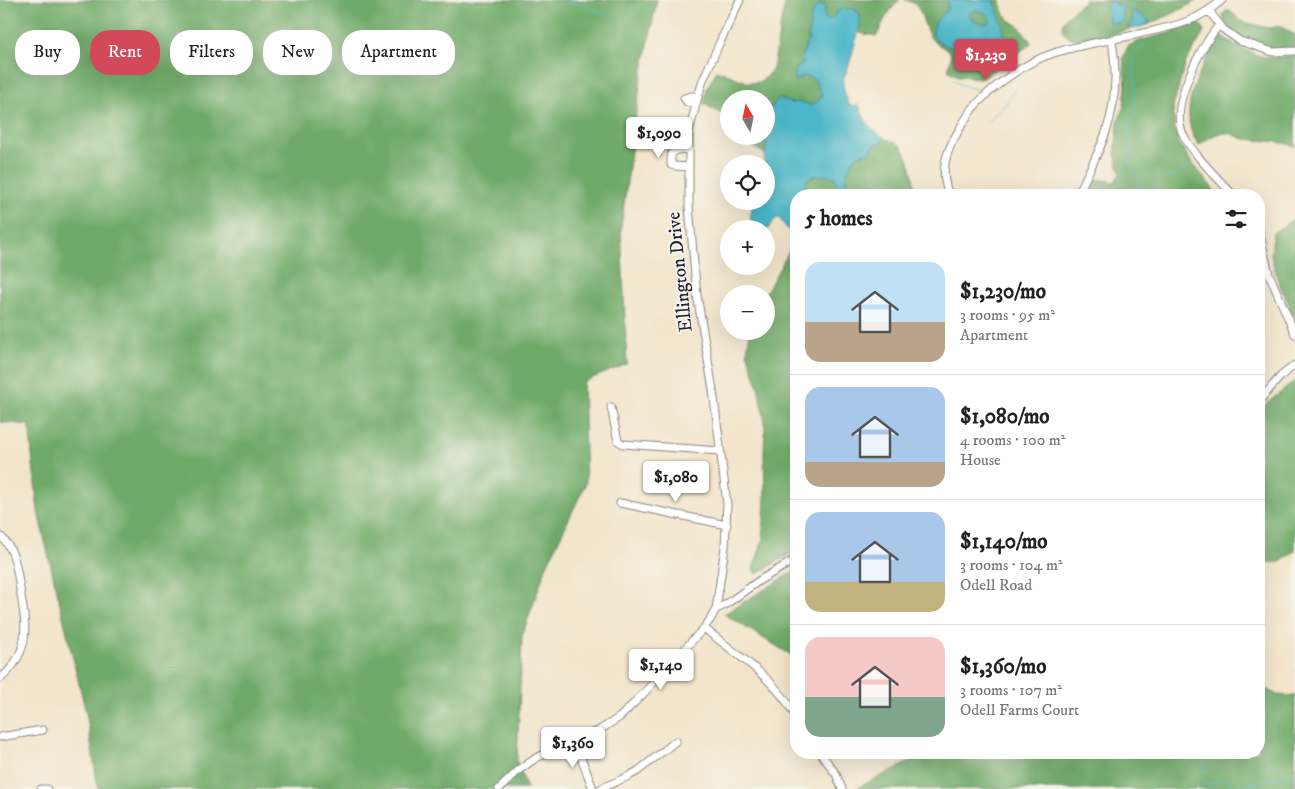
<!DOCTYPE html>
<meta charset="utf-8">
<style>
body{margin:0;font-family:"IM FELL DW Pica",serif;background:#f6f6f6;color:#222;height:100vh;display:flex;flex-direction:column;font-size:19px;white-space:nowrap}
*{box-sizing:border-box;margin:0}
p{font-size:16px;color:#767676}
.icon{flex:none;width:28px;height:28px;fill:none;stroke:currentColor;stroke-width:2;stroke-linecap:round;stroke-linejoin:round}
.map{position:relative;flex:1;overflow:hidden}
.sheet{position:absolute;left:790px;top:189px;width:475px;height:570px;display:flex;flex-direction:column;background:#fff;border-radius:20px;box-shadow:0 5px 20px #0002}
.sheet>*{flex:none}
.top-card{position:absolute;left:15px;top:30px;width:475px;height:45px;display:flex;gap:10px}
.needle{width:32px;rotate:351deg}
.tools{position:absolute;left:720px;top:90px;display:grid;gap:10px}
.tools a{display:grid;place-items:center;width:55px;height:55px;border-radius:50%;background:#fff;box-shadow:0 5px 20px #0002;font-size:25px}
.price{position:absolute;translate:-50% -42px;padding:0 11px;border-radius:5px;background:#fff;color:#222;font-size:16px;line-height:32px;filter:drop-shadow(0 1px 2px #0008)}
.price::after{content:'';position:absolute;left:50%;top:30px;width:15px;height:11px;margin-left:-8px;background:inherit;clip-path:polygon(0 0,100% 0,50% 100%)}
.price.current{background:#d1495b;color:#fff}
ul{padding:0;list-style:none}
li{display:flex;align-items:center;gap:15px;height:125px;padding:0 15px}
li+li{border-top:1px solid #e0e0e0}
li span{display:grid;place-items:center;flex:none;width:140px;height:100px;border-radius:15px;color:#555}
li>.icon{margin-inline-start:auto}
span .icon{width:60px;height:60px;fill:#fffc;stroke-width:1}
li b{font-size:21px}
h2{display:flex;justify-content:space-between;align-items:center;height:60px;padding:0 15px;font-size:21px}
.tag{padding:0 18px;border-radius:20px;background:#fff;box-shadow:0 5px 20px #0002;font-size:18px;line-height:45px}
.tag.current{background:#d1495b;color:#fff}
.map>svg:first-child{display:block}
.forest{fill:#70aa69;stroke:#496652}
.water{fill:#4cb7c8;stroke:#376c82;fill-rule:evenodd}
.lines{fill:none;stroke-linecap:round;stroke-linejoin:round}
.stream{stroke:#4cb7c8;stroke-width:1}
.minor-casing{stroke:#8a8483;stroke-width:9}
.minor{stroke:#fff;stroke-width:7}
.labels{text-anchor:middle;dominant-baseline:central;stroke-width:4;stroke-linejoin:round;paint-order:stroke}
.street-label{font-size:19px;fill:#22223b;stroke:#f7f3e8}
</style>
<div class="map">
<svg width="1295" height="789" viewBox="0 0 1295 789">
<rect width="100%" height="100%" fill="#f7f3e8"/>
<filter id="ink" filterUnits="userSpaceOnUse"><feTurbulence type="fractalNoise" baseFrequency=".02" numOctaves="2"/><feDisplacementMap in="SourceGraphic" scale="10" xChannelSelector="R" yChannelSelector="G"/><feConvolveMatrix kernelMatrix="1 2 1 2 8 2 1 2 1" color-interpolation-filters="sRGB"/></filter>
<filter id="wash" filterUnits="userSpaceOnUse"><feTurbulence type="fractalNoise" baseFrequency=".0096" numOctaves="4" result="noise"/><feDisplacementMap in="SourceGraphic" scale="20" xChannelSelector="R" yChannelSelector="G"/><feGaussianBlur stdDeviation="1.12" result="paint"/><feColorMatrix in="noise" values="0 0 0 0 0 0 0 0 0 0 0 0 0 0 0 0 0 1.4 0 .05"/><feComposite in="paint" operator="in"/></filter>
<g filter="url(#wash)">
<rect width="100%" height="100%" fill="#f2e5cb"/>
<path class="forest" d="M0 0H657L640 85 621 227 627 364 583 382 586 483 546 567 522 636 517 762 527 789H98L87 717 38 512 29 425 0 422Z
M786 0H900C888 11 883 21 877 36L859 33 860 27 840 9 832 19 829 20 825 19V7L823 4 811 16 808 40 801 59 803 61 794 80 804 76 814 79 822 95 817 102 811 105 801 102 791 103 782 99 777 101 766 115V99H729V118L704 104 707 88 717 70 749 83 761 82 773 69 781 22Z
M904 0H1001V5L1005 15 1011 21 1019 26 1031 42 1030 45 1012 57 987 76 982 78 958 76 952 73 948 70 951 57 949 50C942 47 934 43 930 37 924 28 922 10 915 4 912 2 907 1 904 0Z
M1085 0H1198L1174 13 1147 25 1149 22 1142 16 1136 14 1134 10 1132 12 1133 17 1129 28 1131 29C1117 32 1070 49 1063 31 1062 29 1062 25 1063 23 1066 14 1079 7 1085 0Z
M1228 10 1231 11 1240 21 1269 28 1280 26 1295 35V49C1283 49 1271 49 1259 46 1247 42 1221 29 1223 14Z
M1195 23C1202 23 1203 26 1204 32L1186 62 1173 107 1174 124 1178 141 1190 160 1214 190 1212 195H1090L1095 179 1115 182 1120 173 1115 154 1118 122 1124 106 1126 85 1123 58 1128 46 1142 40 1170 33Z
M1220 35C1230 41 1252 55 1263 57 1273 58 1285 56 1295 55V147C1279 140 1262 141 1245 139 1239 138 1233 133 1227 133 1216 132 1207 139 1199 145 1173 113 1203 64 1220 35Z
M749 136H766L765 154 752 146Z
M886 139C891 141 898 143 901 146 910 155 915 182 915 195H805C805 191 804 186 806 182 809 175 826 174 833 176 838 178 842 183 846 187V175L853 160 859 155 869 152 874 146Z
M1295 218V319L1278 281 1271 256 1273 233Z
M796 239V551L756 574 753 569 763 540 765 497 764 455 765 422 758 386 747 352 750 331H766V294H765Z
M1295 381V551L1280 562 1259 563V412L1265 405Z
M796 570V658L724 614Z
M1259 685 1277 695 1295 696V789H857V788L927 753 1259 752Z"/>
<path class="water" d="M947 0H993L1003 25 1004 34 1014 42 1015 46 1013 49C1003 49 994 43 984 46L983 55 986 58 990 61 991 63 986 70C983 70 982 71 979 69 969 65 963 55 954 49 948 45 935 43 933 34 932 21 941 17 948 8ZM975 11C983 11 989 13 990 21L989 23C981 24 972 22 969 14L971 12Z
M1111 1 1115 2V5H1123L1124 7 1121 13 1124 18V20L1119 25 1117 22 1111 24 1109 20 1106 6Z
M823 4 825 7V18L829 20 832 19 840 9C868 5 861 25 855 43 852 52 851 61 847 70 847 72 845 74 844 77 841 84 846 97 849 104L853 106 859 105C863 121 873 131 886 139L874 146 869 152 859 155 853 160 846 175V187L844 189 841 190 838 188 835 177C828 175 810 173 806 182 804 185 805 191 805 195H796V232L792 233 788 230 779 218 775 219 769 228 766 230V229H755C748 217 750 213 755 201H766V164H764L767 130 769 126 768 122H766V114L779 98 791 103 801 102 811 105 817 102 822 95 814 79 804 76 794 81 795 71 798 66H801L803 62 801 59 808 40 811 16 814 10 818 6Z
M1134 10 1136 11V14L1139 15 1142 13V16L1148 20 1149 22 1147 25 1133 29 1129 28 1128 26 1133 19 1132 12Z"/>
<g class="lines">
<path class="stream" d="M566 0 594 9 616 20
M836 0 840 9
M1130 0 1133 11
M1145 42 1144 46C1139 49 1135 49 1132 55L1135 65 1133 74 1136 85 1134 96 1135 100 1136 113 1134 116 1130 119C1126 132 1135 147 1128 159L1134 174C1147 181 1141 184 1145 195
M953 80 960 84 983 92
M987 122 1006 104 1014 90
M1148 195C1150 193 1150 191 1152 189 1153 188 1164 178 1166 177 1174 180 1181 171 1187 166
M1187 752C1201 758 1209 760 1201 778 1211 789 1214 781 1226 780L1234 787 1275 779 1295 771"/>
</g>
</g>
<g filter="url(#ink)">
<g class="lines">
<g class="minor-casing">
<path id="minor" d="M1209 11 1223 29 1240 41 1273 52 1295 51
M1219 25C1201 47 1170 103 1182 132 1192 154 1217 177 1233 195
M696 104 687 102 684 98 691 96H698
M689 167 675 166 671 165V154L677 150 689 149
M949 195C939 171 946 151 959 130 963 123 968 115 973 108 993 86 1025 62 1054 53 1082 44 1111 40 1139 34 1174 26 1194 24 1222 0
M1078 195C1087 174 1099 153 1106 132 1116 103 1117 70 1112 40
M1259 230 1269 274 1295 334
M1259 401 1281 376 1295 365
M611 407 618 441 623 444 720 451
M620 503 727 525
M0 536C6 541 10 547 13 555 17 566 18 578 20 589 23 609 28 629 22 648 18 660 10 671 0 679
M716 609 725 547 727 504 713 390 697 295 694 264 689 206V132L698 97 703 80 720 42 740 0
M704 628C738 656 773 676 796 716
M0 737 43 730
M575 741 593 789
M820 752 836 774 842 789
M41 789H47
M499 789 519 770 536 758 598 731 620 717 643 694 704 628 710 620 716 609 725 605 760 580 796 559
M600 789 629 776 638 771 676 741"/>
</g>
<use href="#minor" class="minor"/>
</g>
</g>
<g class="labels">
<g class="street-label">
<text transform="translate(680 272) rotate(-96)">Ellington Drive</text>
</g>
</g>
</svg>
<div class="tools">
<a><svg class="needle" viewBox="-14 -14 28 28"><path d="M0-13l5 13h-10z" fill="#e53935"/><path d="M0 13l5-13h-10z" fill="#767676"/></svg></a>
<a><svg class="icon" aria-label="locate" viewBox="0 0 24 24"><circle cx="12" cy="12" r="6"/><path d="M12 2v4M12 18v4M2 12h4M18 12h4"/></svg></a>
<a>+</a>
<a>−</a>
</div>
<b class="price current" style="left:986px;top:81px">$1,230</b>
<b class="price" style="left:659px;top:159px">$1,090</b>
<b class="price" style="left:676px;top:503px">$1,080</b>
<b class="price" style="left:661px;top:691px">$1,140</b>
<b class="price" style="left:573px;top:769px">$1,360</b>
<div class="top-card">
<a class="tag">Buy</a>
<a class="tag current">Rent</a>
<a class="tag">Filters</a>
<a class="tag">New</a>
<a class="tag">Apartment</a>
</div>
<section class="sheet">
<h2>5 homes<svg class="icon" aria-label="filters" viewBox="0 0 24 24"><path d="M4 7h16M4 17h16"/><circle cx="9" cy="7" r="2"/><circle cx="15" cy="17" r="2"/></svg></h2>
<ul>
<li><span style="background:linear-gradient(#bfe0f5 60%,#b9a48a 0)"><svg class="icon" aria-label="home" viewBox="0 0 24 24"><path d="M3 11l9-7 9 7M6 9v11h12V9"/></svg></span><div><b>$1,230/mo</b><p>3 rooms · 95 m²</p><p>Apartment</p></div></li>
<li><span style="background:linear-gradient(#a9c7e8 75%,#b9a48a 0)"><svg class="icon" aria-label="home" viewBox="0 0 24 24"><path d="M3 11l9-7 9 7M6 9v11h12V9"/></svg></span><div><b>$1,080/mo</b><p>4 rooms · 100 m²</p><p>House</p></div></li>
<li><span style="background:linear-gradient(#a9c7e8 70%,#c2b280 0)"><svg class="icon" aria-label="home" viewBox="0 0 24 24"><path d="M3 11l9-7 9 7M6 9v11h12V9"/></svg></span><div><b>$1,140/mo</b><p>3 rooms · 104 m²</p><p>Odell Road</p></div></li>
<li><span style="background:linear-gradient(#f6c9c9 60%,#7fa58c 0)"><svg class="icon" aria-label="home" viewBox="0 0 24 24"><path d="M3 11l9-7 9 7M6 9v11h12V9"/></svg></span><div><b>$1,360/mo</b><p>3 rooms · 107 m²</p><p>Odell Farms Court</p></div></li>
</ul>
</section>
</div>
